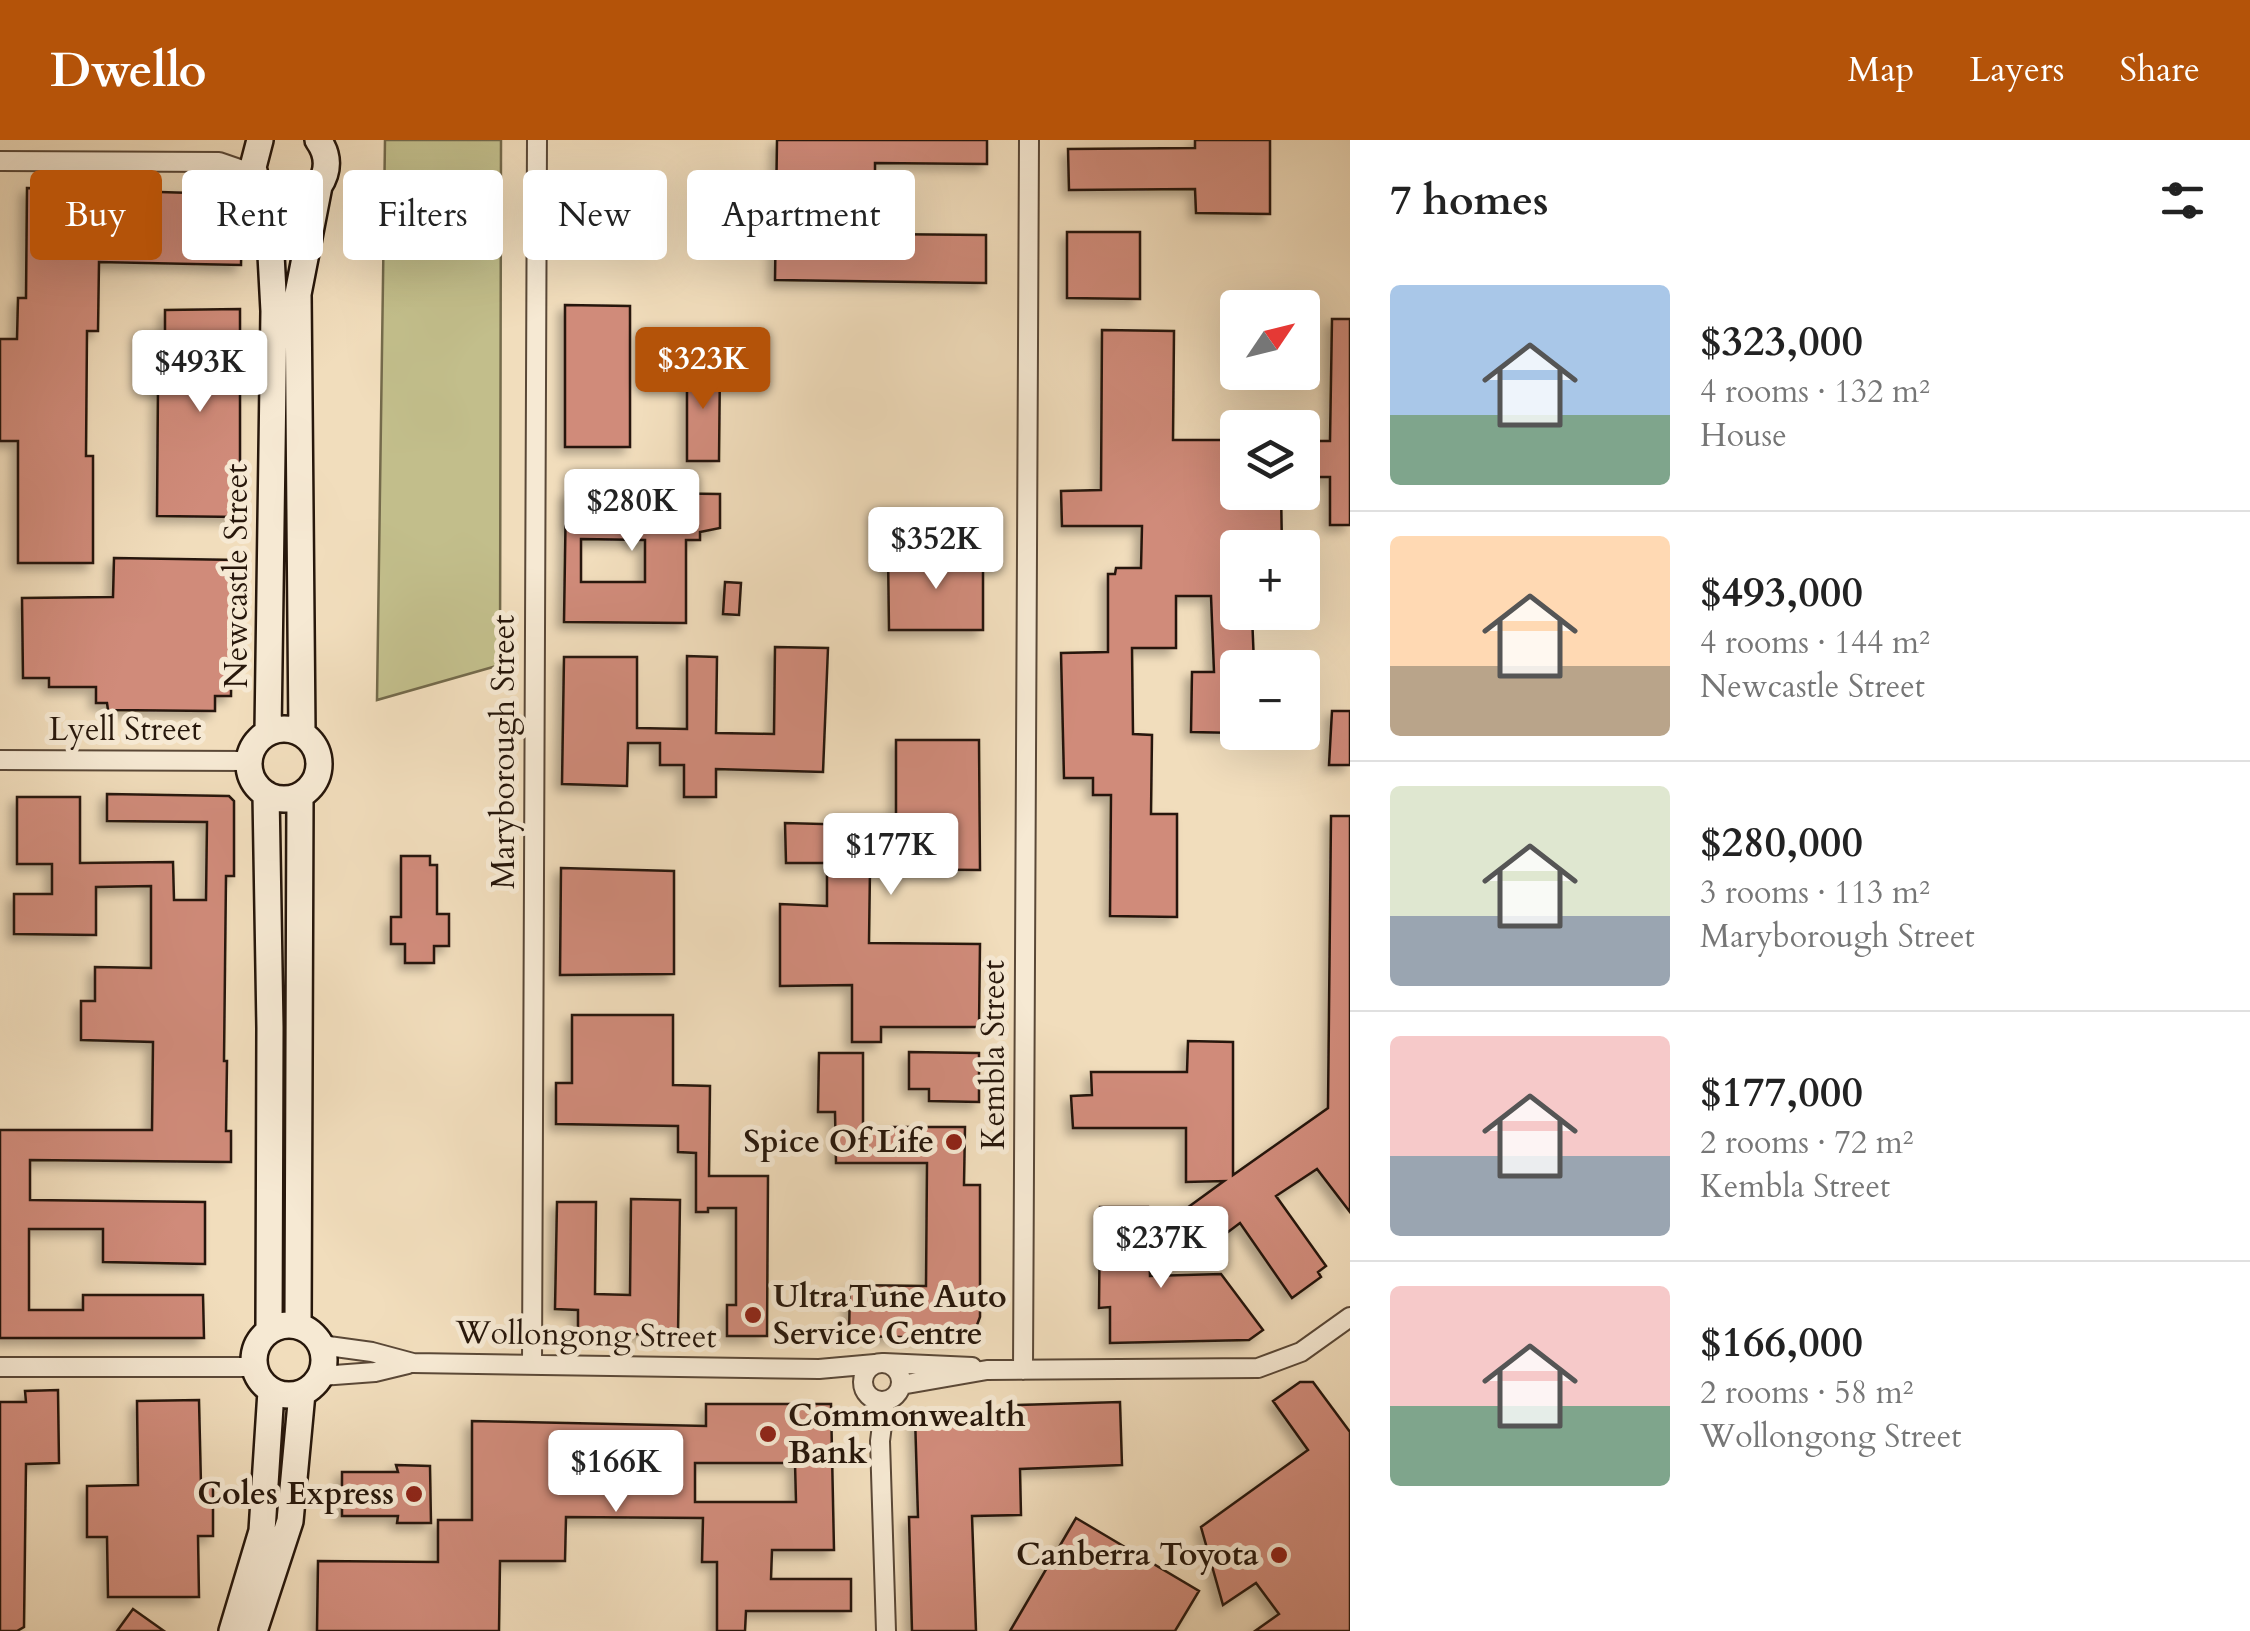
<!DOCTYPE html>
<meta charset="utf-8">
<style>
body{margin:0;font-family:Cardo,serif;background:#f2f2f2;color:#222;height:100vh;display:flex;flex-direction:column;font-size:38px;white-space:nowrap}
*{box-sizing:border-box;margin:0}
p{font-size:32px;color:#767676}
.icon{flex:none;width:55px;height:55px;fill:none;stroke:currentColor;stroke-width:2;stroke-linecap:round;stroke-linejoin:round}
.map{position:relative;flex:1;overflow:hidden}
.sheet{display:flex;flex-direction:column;background:#fff;width:900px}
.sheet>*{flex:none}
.banner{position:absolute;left:30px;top:30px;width:950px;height:90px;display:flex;gap:20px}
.needle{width:65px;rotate:55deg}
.tools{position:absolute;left:1220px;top:150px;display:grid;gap:20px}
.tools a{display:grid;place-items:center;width:100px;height:100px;border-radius:10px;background:#fff;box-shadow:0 10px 40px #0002;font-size:50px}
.price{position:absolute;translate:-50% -85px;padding:0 22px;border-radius:10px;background:#fff;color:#222;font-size:32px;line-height:65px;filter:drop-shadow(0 2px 5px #0008)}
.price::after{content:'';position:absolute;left:50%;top:60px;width:30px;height:22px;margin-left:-15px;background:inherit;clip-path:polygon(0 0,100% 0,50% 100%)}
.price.on{background:#b45309;color:#fff}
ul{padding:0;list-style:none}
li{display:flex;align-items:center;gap:30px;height:250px;padding:0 40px}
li+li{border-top:2px solid #e0e0e0}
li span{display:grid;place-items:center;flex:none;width:280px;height:200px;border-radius:10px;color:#555}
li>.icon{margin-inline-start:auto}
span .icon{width:120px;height:120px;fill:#fffc;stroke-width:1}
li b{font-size:42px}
h2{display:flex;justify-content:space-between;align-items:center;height:120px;padding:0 40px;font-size:42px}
.pill{padding:0 35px;border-radius:10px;background:#fff;box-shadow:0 10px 40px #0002;font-size:35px;line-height:90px}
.pill.on{background:#b45309;color:#fff}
header{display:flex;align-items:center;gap:60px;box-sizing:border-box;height:140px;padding:0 50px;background:#b45309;color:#fff}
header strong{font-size:48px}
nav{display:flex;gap:55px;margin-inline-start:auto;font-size:35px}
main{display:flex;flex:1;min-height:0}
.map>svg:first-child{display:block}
.green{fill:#c2be8b;stroke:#746a4b;stroke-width:2.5}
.building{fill:#d08b7a;stroke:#27170b;stroke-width:2.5;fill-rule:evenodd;filter:url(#shadow)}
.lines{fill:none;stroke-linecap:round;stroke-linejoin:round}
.street-casing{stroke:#5a4837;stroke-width:22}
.secondary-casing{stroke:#27170b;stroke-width:30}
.street{stroke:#f6e9d3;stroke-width:18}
.secondary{stroke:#f6e9d3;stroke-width:25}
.poi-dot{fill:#8f2418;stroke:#f6e9d3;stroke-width:4}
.labels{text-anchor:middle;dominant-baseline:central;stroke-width:10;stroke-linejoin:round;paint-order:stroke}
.street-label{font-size:32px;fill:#27170b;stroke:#f6e9d3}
.poi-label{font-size:32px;font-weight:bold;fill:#27170b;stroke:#f6e9d3;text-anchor:end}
</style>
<header>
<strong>Dwello</strong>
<nav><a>Map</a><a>Layers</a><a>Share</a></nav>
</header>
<main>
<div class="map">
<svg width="1350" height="1491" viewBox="0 0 1350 1491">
<defs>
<filter id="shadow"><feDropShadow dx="-6" dy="6" stdDeviation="5" flood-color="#0004"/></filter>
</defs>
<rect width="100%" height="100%" fill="#f1ddbc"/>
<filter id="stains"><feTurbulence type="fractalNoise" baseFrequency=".002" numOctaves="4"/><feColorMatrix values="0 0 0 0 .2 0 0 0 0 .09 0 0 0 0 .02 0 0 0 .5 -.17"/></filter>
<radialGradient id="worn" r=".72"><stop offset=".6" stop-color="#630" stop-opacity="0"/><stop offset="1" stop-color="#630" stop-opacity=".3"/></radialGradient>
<path class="green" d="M385 0H501L500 525 377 560Z"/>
<path class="building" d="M777 0H987V24L875 23V94L986 95V143L775 140Z
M1195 0H1270V74L1196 73 1195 49 1069 50 1068 9 1195 8Z
M27 48 226 54 234 57 242 74 241 125 99 122 98 191H87L86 316H93V423H18V301H0V199H17L18 158H26Z
M1067 92H1140V159L1067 158Z
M565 165 630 166V307H565Z
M240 169V377L157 376 158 244H165V170Z
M1332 179H1350V385H1330V337H1302V301H1330Z
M1102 190 1174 191 1173 300H1238V352H1281L1282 408H1238V475H1252L1254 524H1233L1238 593 1191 592 1192 532H1214L1211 456H1176V508H1132L1133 594 1152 595 1151 674H1177V777L1110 776 1111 655H1093V638H1064L1061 513 1108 512V434H1115L1116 428H1141L1142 386H1062L1061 351 1101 350Z
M687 223H720L719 321H687Z
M566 352 720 354V388L700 392V400H686V483L564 482ZM581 399 645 400V442H581Z
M888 413 983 414V490H889Z
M114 418 240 420 239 470H232L231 556H215V571L108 570 107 563H96V547H49V538H23L22 458 113 457Z
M725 442 741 443 739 475 723 474Z
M775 507 828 508 823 632 716 629V657H684V625H660V603H628L627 646 562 644 564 517H637V588L687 589V516L717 517 716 593 774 594Z
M1332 571H1350V625H1329Z
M896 600H979L980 730 870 729 869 803 980 804 979 887H881V902H852V845L780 846V764L827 766V723H786L785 683 896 686Z
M107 654 229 656 234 661V736H226L224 921H227L226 991H231V1022L30 1020V1060L205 1062V1124L103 1122V1089H29V1170H83V1155H203L204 1198H0V990H152L153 902 81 900V861H95V827L151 828V746L96 747V795L14 794V754H52V724H17V657H80V723L173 722 174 760H206L207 682 107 681Z
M1331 676H1350V1072L1317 1029 1276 1056 1326 1126 1318 1132 1321 1137 1292 1158 1240 1083 1216 1101 1213 1096 1210 1098 1187 1068 1224 1041 1186 1042V988H1073L1071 956 1092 955 1091 932H1187L1188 901 1233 902V1035L1328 968Z
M401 716H430V725H437V774H449V806H434V823H405V804H391V777H401Z
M561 728 674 731V834L560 835Z
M572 875H673V945L710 946 709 1036H768L767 1196H727V1165H736V1068H708V1072H696V1013L678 1012V986L556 984V943H572Z
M909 912 979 913V962L929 961V949H909Z
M819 913H863V987H965L964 1045H980V1177L974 1193 955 1198 849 1196 850 1145 926 1146 927 1023H836L835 972H818Z
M631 1059 680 1060 678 1195 578 1193V1170L555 1169 557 1062H596L595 1154 630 1155Z
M1100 1067H1148L1150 1136 1221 1134 1263 1190 1249 1200 1110 1203V1167L1099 1168Z
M1300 1242H1313L1350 1292V1491H1255L1279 1474 1256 1443 1223 1465 1201 1387 1308 1310 1273 1261Z
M58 1250 59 1323 26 1324 24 1487 17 1491H0V1262H26L25 1251Z
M199 1260 201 1345 213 1344V1396H198L199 1457H108L107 1397H87V1346L138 1345 137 1261Z
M1120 1262 1122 1325 1020 1329 1021 1375 972 1376 976 1491H912L909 1377H918L915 1276 1019 1273 1018 1265Z
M706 1264H831L834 1410H772L771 1439H851V1471H746L745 1491H717V1422H702L703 1378 566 1377 565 1421H500L499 1491H317L318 1421 438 1422V1380H472V1281L706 1286ZM695 1323H795L796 1362H695Z
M396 1325 430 1326 431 1383H397L398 1376H342V1332H398Z
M1076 1378 1199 1451 1175 1491H1010Z
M133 1469 164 1491H117Z"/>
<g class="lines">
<g class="street-casing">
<path id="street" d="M0 21 219 22 254 34
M0 620 249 621
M321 1205 372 1212 413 1223 819 1229 875 1224
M863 1242a19 19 0 1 1 38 0a19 19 0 1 1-38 0Z
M884 1223 972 1227
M532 1225 537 0
M0 1227H254
M1023 1230 1029 0
M321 1236 375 1232 408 1224
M901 1245 987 1230 1258 1228 1301 1212 1350 1177
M885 1261 880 1301 886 1491"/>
</g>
<g class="secondary-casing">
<path id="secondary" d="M260 0 253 27 270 96 274 171 268 592
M258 42C275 64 300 66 319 46
M249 624a35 35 0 1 1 70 0a35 35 0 1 1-70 0Z
M302 593 298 154 319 46C329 31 329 15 318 0
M266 654 270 888 269 1191
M254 1220a35 35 0 1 1 70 0a35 35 0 1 1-70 0Z
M298 1186 300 656
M232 1491 262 1391 271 1251
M254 1491 290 1381 302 1253"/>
</g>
<use href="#street" class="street"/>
<use href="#secondary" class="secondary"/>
</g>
<g class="poi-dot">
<circle cx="954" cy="1002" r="10"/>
<circle cx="753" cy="1175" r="10"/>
<circle cx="768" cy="1294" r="10"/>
<circle cx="414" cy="1354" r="10"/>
<circle cx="1279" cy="1415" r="10"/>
</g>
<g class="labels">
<g class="street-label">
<text transform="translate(237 436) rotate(-90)">Newcastle Street</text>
<text x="125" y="590">Lyell Street</text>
<text transform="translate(504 612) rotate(-90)">Maryborough Street</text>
<text transform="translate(994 915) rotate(-90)">Kembla Street</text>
<text transform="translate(586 1195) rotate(1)">Wollongong Street</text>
</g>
<g class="poi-label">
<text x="934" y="1002">Spice Of Life</text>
<text x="773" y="1157" text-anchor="start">UltraTune Auto<tspan x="773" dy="37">Service Centre</tspan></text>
<text x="788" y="1276" text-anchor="start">Commonwealth<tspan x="788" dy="37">Bank</tspan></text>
<text x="394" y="1354">Coles Express</text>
<text x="1259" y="1415">Canberra Toyota</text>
</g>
</g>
<rect width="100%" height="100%" filter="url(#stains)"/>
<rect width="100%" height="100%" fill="url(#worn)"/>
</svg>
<div class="tools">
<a><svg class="needle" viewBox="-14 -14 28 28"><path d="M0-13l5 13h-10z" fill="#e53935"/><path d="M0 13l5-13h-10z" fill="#767676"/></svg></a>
<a><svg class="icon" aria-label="layers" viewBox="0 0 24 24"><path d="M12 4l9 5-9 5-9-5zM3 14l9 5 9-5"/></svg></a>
<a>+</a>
<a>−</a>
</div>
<b class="price on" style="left:703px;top:272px">$323K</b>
<b class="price" style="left:200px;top:275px">$493K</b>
<b class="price" style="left:632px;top:414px">$280K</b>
<b class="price" style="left:936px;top:452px">$352K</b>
<b class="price" style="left:891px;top:758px">$177K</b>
<b class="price" style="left:1161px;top:1151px">$237K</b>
<b class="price" style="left:616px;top:1375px">$166K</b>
<div class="banner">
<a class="pill on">Buy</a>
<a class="pill">Rent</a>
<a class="pill">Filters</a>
<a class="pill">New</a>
<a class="pill">Apartment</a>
</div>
</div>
<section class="sheet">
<h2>7 homes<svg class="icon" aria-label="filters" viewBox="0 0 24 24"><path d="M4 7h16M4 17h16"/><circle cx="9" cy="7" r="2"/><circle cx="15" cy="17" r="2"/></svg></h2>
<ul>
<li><span style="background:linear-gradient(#a9c7e8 65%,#7fa58c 0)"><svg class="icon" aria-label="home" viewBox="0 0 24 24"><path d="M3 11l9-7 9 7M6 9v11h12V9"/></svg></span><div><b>$323,000</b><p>4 rooms · 132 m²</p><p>House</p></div></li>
<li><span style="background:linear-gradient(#ffd9b3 65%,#b9a48a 0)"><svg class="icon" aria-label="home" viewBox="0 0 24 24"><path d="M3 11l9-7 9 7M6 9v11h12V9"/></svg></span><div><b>$493,000</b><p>4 rooms · 144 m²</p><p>Newcastle Street</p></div></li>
<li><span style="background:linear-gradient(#dfe7d0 65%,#9aa5b1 0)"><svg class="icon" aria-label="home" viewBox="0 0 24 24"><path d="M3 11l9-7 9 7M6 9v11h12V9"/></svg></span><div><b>$280,000</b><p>3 rooms · 113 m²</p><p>Maryborough Street</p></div></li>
<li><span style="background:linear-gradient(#f6c9c9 60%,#9aa5b1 0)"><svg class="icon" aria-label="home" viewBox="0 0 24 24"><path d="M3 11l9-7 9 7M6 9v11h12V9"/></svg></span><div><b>$177,000</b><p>2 rooms · 72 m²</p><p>Kembla Street</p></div></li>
<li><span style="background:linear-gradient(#f6c9c9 60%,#7fa58c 0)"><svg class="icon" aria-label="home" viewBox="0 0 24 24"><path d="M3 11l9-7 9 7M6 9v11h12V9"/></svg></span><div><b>$166,000</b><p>2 rooms · 58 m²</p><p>Wollongong Street</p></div></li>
</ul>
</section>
</main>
